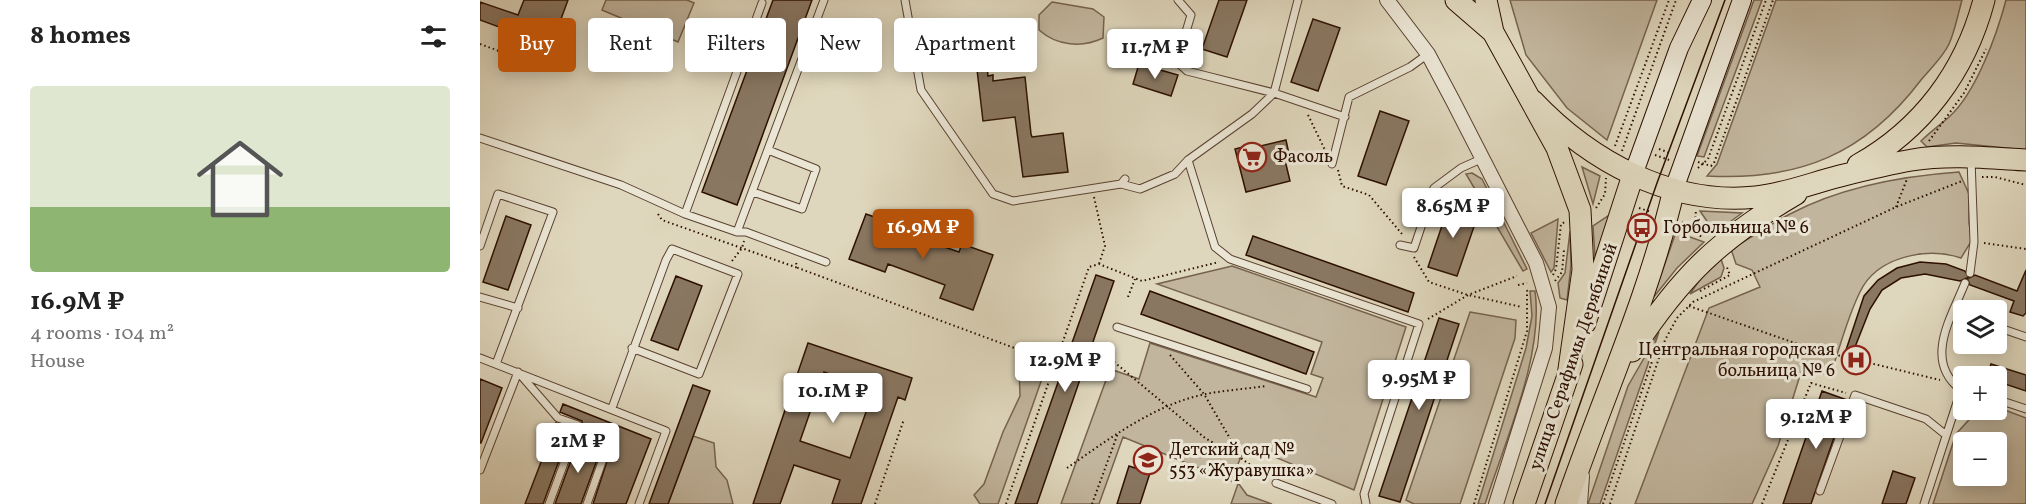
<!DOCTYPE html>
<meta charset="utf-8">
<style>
body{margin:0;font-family:Vollkorn,serif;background:#f2f2f2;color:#222;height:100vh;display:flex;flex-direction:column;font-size:22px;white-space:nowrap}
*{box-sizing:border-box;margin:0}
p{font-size:20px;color:#767676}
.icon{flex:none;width:33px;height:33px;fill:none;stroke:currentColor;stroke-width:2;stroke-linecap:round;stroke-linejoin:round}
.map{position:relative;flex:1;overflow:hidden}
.details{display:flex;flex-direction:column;background:#fff;width:480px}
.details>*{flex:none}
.guide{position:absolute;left:18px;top:18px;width:570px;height:54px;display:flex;gap:12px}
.tools{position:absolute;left:1473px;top:300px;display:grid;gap:12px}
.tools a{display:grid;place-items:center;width:54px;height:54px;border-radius:6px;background:#fff;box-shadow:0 3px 15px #0003;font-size:30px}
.price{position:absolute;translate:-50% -51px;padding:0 14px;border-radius:6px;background:#fff;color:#222;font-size:20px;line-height:39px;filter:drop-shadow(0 2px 3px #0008)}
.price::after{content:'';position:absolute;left:50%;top:36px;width:18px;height:14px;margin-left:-9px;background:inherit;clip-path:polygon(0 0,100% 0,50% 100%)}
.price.selected{background:#b45309;color:#fff}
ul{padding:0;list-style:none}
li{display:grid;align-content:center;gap:12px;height:318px;padding:0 30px}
li span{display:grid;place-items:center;height:186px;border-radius:6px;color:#555}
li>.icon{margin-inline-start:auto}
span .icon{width:108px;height:108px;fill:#fffc;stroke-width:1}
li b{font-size:26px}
h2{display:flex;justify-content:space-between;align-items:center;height:72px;padding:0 30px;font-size:26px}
.tag{padding:0 21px;border-radius:6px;background:#fff;box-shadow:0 3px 15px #0003;font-size:21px;line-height:54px}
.tag.selected{background:#b45309;color:#fff}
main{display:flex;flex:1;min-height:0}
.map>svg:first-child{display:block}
.green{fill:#c1b59d;stroke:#76624e;stroke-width:1.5;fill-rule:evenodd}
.building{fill:#897762;stroke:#2c0f00;stroke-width:1.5;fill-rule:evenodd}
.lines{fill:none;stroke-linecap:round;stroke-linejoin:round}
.service-casing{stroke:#59412f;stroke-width:9}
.minor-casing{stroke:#59412f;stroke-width:16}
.secondary-casing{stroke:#2c0f00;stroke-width:20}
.primary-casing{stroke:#2c0f00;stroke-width:23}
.path{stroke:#2c0f00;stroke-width:2;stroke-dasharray:1.5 3;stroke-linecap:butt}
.service{stroke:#eae5d4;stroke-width:7}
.minor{stroke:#eae5d4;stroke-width:14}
.secondary{stroke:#eae5d4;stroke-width:18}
.primary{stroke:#dfd7bd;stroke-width:21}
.tram{stroke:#2c0f00;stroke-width:1.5}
.labels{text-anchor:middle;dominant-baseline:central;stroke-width:6;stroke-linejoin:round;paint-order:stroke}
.poi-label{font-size:18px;fill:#2c0f00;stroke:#eae5d4;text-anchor:start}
.street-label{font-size:18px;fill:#2c0f00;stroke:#eae5d4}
</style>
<main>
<section class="details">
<h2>8 homes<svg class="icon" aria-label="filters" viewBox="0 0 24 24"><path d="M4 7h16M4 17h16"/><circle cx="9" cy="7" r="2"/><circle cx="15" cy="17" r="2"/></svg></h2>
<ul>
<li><span style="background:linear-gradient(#dfe7d0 65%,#8fb573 0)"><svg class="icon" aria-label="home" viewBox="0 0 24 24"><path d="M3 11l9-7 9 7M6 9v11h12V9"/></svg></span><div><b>16.9M ₽</b><p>4 rooms · 104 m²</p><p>House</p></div></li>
</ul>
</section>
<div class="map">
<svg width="1546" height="504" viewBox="0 0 1546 504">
<rect width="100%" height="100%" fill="#dfd7bd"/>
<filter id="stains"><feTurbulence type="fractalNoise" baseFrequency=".00333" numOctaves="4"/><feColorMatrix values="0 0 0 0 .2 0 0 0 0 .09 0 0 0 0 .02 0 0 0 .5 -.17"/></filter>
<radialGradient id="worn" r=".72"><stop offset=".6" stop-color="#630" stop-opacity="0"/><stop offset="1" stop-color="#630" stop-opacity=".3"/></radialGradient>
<path class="green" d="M126 0H207L214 3 198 42 122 10Z
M1030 0H1177L1127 140 1087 108 1046 55Z
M1274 0H1282L1224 157 1217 156Z
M1296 0H1482C1478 14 1475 31 1469 44 1463 57 1450 69 1441 80 1385 154 1319 181 1227 176L1237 164Z
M1526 0H1546V150L1476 143 1447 147 1441 141C1450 132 1460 125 1469 117 1496 93 1517 34 1526 0Z
M572 2 613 9 624 17 623 38C602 48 577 46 559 30V15Z
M1102 167 1120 176 1113 204Z
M1479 172 1489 194V223L1492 240 1481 258C1447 247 1397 256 1380 292 1367 318 1360 348 1350 375L1322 369 1298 446 1272 504H1155L1229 308 1280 287 1272 270 1256 264 1251 249C1271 238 1290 224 1310 214 1361 187 1422 176 1479 172Z
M992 173 1002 179 1047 269 1043 271 986 174Z
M1220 211 1262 213 1235 233Z
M1131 214 1115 257 1113 226Z
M1078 219 1074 268 1071 272 1051 233Z
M1090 231 1091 265 1087 300 1080 298 1078 283 1085 273Z
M1196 232 1224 242 1197 268 1173 298Z
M1241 259 1244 268 1241 277 1210 294 1221 278Z
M752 266 926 327 874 490 766 445 753 476 767 495 792 504H751L758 484 643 437 619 504H581L630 369 659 379 670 343 836 397 843 378 831 374 842 342 677 284Z
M1050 291H1055C1064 355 1025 441 1005 504H998L1046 348 1052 316Z
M990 312 1036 320 1035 338 980 504H934L926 500Z
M1179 332 1120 504H1108L1148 386Z
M539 365 565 370 518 504H500L494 495 504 484 523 432 540 396Z
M1517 407 1546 418V504H1453L1476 434 1498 410H1516ZM1484 442H1516V476H1484Z
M213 436 234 443 236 467 247 480 253 504H188Z"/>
<path class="building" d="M44 0H88L71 46 0 20V2L38 15Z
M293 0H332L257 205 222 192Z
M739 0H767L747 57 722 49Z
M833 19 860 28 838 91 811 82Z
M469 20V24L503 20 508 76 513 75V81L545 77 551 134 552 137 583 133 588 172 543 177 535 117 503 121 496 61 460 65 456 21Z
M659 64 698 75 691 96 653 84Z
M900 111 929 121 906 185 878 176Z
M806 140 809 154 804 156 810 181 766 192 755 149 767 146 768 149Z
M970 202 999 212 977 276 948 267Z
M386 214 420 226 418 231 479 252 482 244 513 255 493 310 460 298 465 285 408 264 405 272 369 259Z
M26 216 51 225 28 290 3 282Z
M773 236 934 293 928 312 766 255Z
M1440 262 1466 264 1485 271 1489 278 1495 275 1537 291 1546 270V313L1543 316 1530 312 1534 301 1490 285 1487 278 1480 281 1445 274 1421 278 1402 290 1390 309 1373 352 1366 350 1384 296 1398 280 1417 268Z
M616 275 634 281 557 504H535Z
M196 276 222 286 198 350 171 340Z
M670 291 834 352 826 374 661 314Z
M959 318 979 324 920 502 899 496Z
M328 343 432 378 425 400 418 397 381 504H352L360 480 314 465 300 504H273ZM344 372 394 389 370 458 320 441Z
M1511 364 1546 375V391L1516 381V376H1507Z
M0 379 22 388 1 443H0Z
M213 385 230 391 188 504H169Z
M1342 391 1367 400 1331 504H1303Z
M83 404 171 439 146 504H113L133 443 102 430V421L80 412Z
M76 423 91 428 63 504H45Z
M98 441 121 449 101 504H75Z
M649 466 670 473 660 504H637Z
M1413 471 1435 478 1426 504H1402Z"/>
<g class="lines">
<g class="service-casing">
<path id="service" d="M425 0 441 90 513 194 533 201 641 184 645 179
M698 0 711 15 697 62 707 71 794 93 865 117
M818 0 794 93 772 114 708 160 735 247 750 259 939 324 884 494 886 504
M650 51 697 62
M0 138 141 185 205 214 257 232 344 0
M852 164 869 97 930 67 948 54
M641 184 660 189 695 174 708 160
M273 192 322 209 336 169 288 150
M205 214 282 3
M257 232H266L346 262
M920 245 934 248 954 188 981 168 1001 159
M0 246 18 194 73 212 16 364
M1490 273 1494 242 1491 159
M0 297 38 308
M637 327 827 389
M1520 328 1546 337
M0 358 186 431 159 504
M1481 390C1443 361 1471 318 1485 283
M1516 399 1546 409
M132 408 186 260 192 249 258 274 219 374 152 348
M95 434 128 445 107 504
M0 470 38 372 78 418 98 425 69 504
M796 483 852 504
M1340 491 1375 395 1446 419 1466 435
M1444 504 1481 390H1484"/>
</g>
<g class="minor-casing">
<path id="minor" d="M907 0 948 54 973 101 1056 263 1069 307 1065 348 1016 504
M1100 504 1102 476"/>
</g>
<g class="secondary-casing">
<path id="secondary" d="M1153 175 1199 48 1222 0
M1194 189 1262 0"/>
</g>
<g class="primary-casing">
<path id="primary" d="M976 0 1013 32
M1006 0 1013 32 1077 148 1100 210 1103 270 1088 376
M1053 101C1110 161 1191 206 1276 197 1305 194 1332 183 1360 176 1384 170 1408 164 1432 160 1469 154 1509 158 1546 160
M1378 165C1442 129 1485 72 1504 0
M1105 323 1153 175
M1152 351C1201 276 1239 239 1316 194
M1044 504 1092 364
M1086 504C1122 399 1169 297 1194 189"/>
</g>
<path class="path" d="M0 44 30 55
M828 115 845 150
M1449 141 1484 93 1506 49
M1135 146 1189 0
M1179 149 1190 153
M1142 151 1196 0
M1175 155 1189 160
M1218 162 1231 166 1234 163 1293 0
M1218 168 1228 159 1286 0
M858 170 862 186 889 195 922 234
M1502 177H1515L1546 185
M614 197 625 246 619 264
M1416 207 1427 179
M1116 208 1125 194 1126 178
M1159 208 1171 212
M178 214 182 220 318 268
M1202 222 1223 238
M1215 222 1229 233
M1206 225 1215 222 1216 210
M1504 243 1546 249
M934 257 949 282 988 295 1042 307
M252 261 262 248 264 241
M316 263 318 268 575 363
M1073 275 1076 269 1081 224 1085 222
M1075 281 1082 272 1084 250
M1038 285 1047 283
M1220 291 1250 275 1246 265
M648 297 655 279
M1209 306 1332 349 1460 380
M948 319 988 295 1037 276
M690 355 724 394 762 459 789 478
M627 356 725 438 760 458
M587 468C629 439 675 404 726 394 746 390 766 389 786 386
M395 504 424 419
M526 504 609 267 619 264 662 281 739 262
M612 504 638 433
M994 504 1047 331V291L1050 289
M1123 504 1178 344
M1130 504 1185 340 1197 318 1213 302 1416 207 1482 181
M1282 504 1331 383 1366 393"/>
<use href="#service" class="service"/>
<use href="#minor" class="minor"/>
<use href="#secondary" class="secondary"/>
<use href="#primary" class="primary"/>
<path class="tram" d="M1065 504 1177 183 1245 0"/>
</g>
<defs>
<g id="supermarket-ring" transform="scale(1.5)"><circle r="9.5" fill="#eae5d4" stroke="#8f2418" stroke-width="1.5"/><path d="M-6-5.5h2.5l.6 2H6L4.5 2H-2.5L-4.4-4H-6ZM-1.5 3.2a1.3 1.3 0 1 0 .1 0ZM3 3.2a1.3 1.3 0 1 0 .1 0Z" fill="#8f2418"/></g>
<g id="bus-ring" transform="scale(1.5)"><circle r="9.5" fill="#eae5d4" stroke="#8f2418" stroke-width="1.5"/><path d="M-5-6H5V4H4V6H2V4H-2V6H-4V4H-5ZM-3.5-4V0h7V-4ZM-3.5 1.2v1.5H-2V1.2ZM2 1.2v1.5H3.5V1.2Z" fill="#8f2418"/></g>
<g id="hospital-ring" transform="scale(1.5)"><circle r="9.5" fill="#eae5d4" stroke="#8f2418" stroke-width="1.5"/><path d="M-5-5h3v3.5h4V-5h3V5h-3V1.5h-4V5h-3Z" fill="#8f2418"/></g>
<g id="school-ring" transform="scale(1.5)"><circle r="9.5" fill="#eae5d4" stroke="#8f2418" stroke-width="1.5"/><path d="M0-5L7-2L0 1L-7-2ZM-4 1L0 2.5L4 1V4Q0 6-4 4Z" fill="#8f2418"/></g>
</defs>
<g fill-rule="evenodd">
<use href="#supermarket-ring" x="772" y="157"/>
<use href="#bus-ring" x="1162" y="228"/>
<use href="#hospital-ring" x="1376" y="360"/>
<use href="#school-ring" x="668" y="460"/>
</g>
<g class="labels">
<g class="poi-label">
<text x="793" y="157">Фасоль</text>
<text x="1183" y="228">Горбольница № 6</text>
<text x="1355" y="350" text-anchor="end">Центральная городская<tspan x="1355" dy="21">больница № 6</tspan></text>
<text x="689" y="450">Детский сад №<tspan x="689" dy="21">553 «Журавушка»</tspan></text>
</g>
<g class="street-label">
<text transform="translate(1094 357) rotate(-71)">улица Серафимы Дерябиной</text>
</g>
</g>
<rect width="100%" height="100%" filter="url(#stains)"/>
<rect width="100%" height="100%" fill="url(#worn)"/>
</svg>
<div class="tools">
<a><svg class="icon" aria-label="layers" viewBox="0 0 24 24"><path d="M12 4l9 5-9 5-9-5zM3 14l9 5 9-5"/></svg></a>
<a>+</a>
<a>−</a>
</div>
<b class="price" style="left:675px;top:80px">11.7M ₽</b>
<b class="price" style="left:973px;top:239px">8.65M ₽</b>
<b class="price selected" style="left:443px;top:260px">16.9M ₽</b>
<b class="price" style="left:585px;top:393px">12.9M ₽</b>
<b class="price" style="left:939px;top:411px">9.95M ₽</b>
<b class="price" style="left:353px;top:424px">10.1M ₽</b>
<b class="price" style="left:1336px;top:450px">9.12M ₽</b>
<b class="price" style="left:98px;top:474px">21M ₽</b>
<div class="guide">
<a class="tag selected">Buy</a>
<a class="tag">Rent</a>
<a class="tag">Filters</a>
<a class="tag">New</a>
<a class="tag">Apartment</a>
</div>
</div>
</main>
